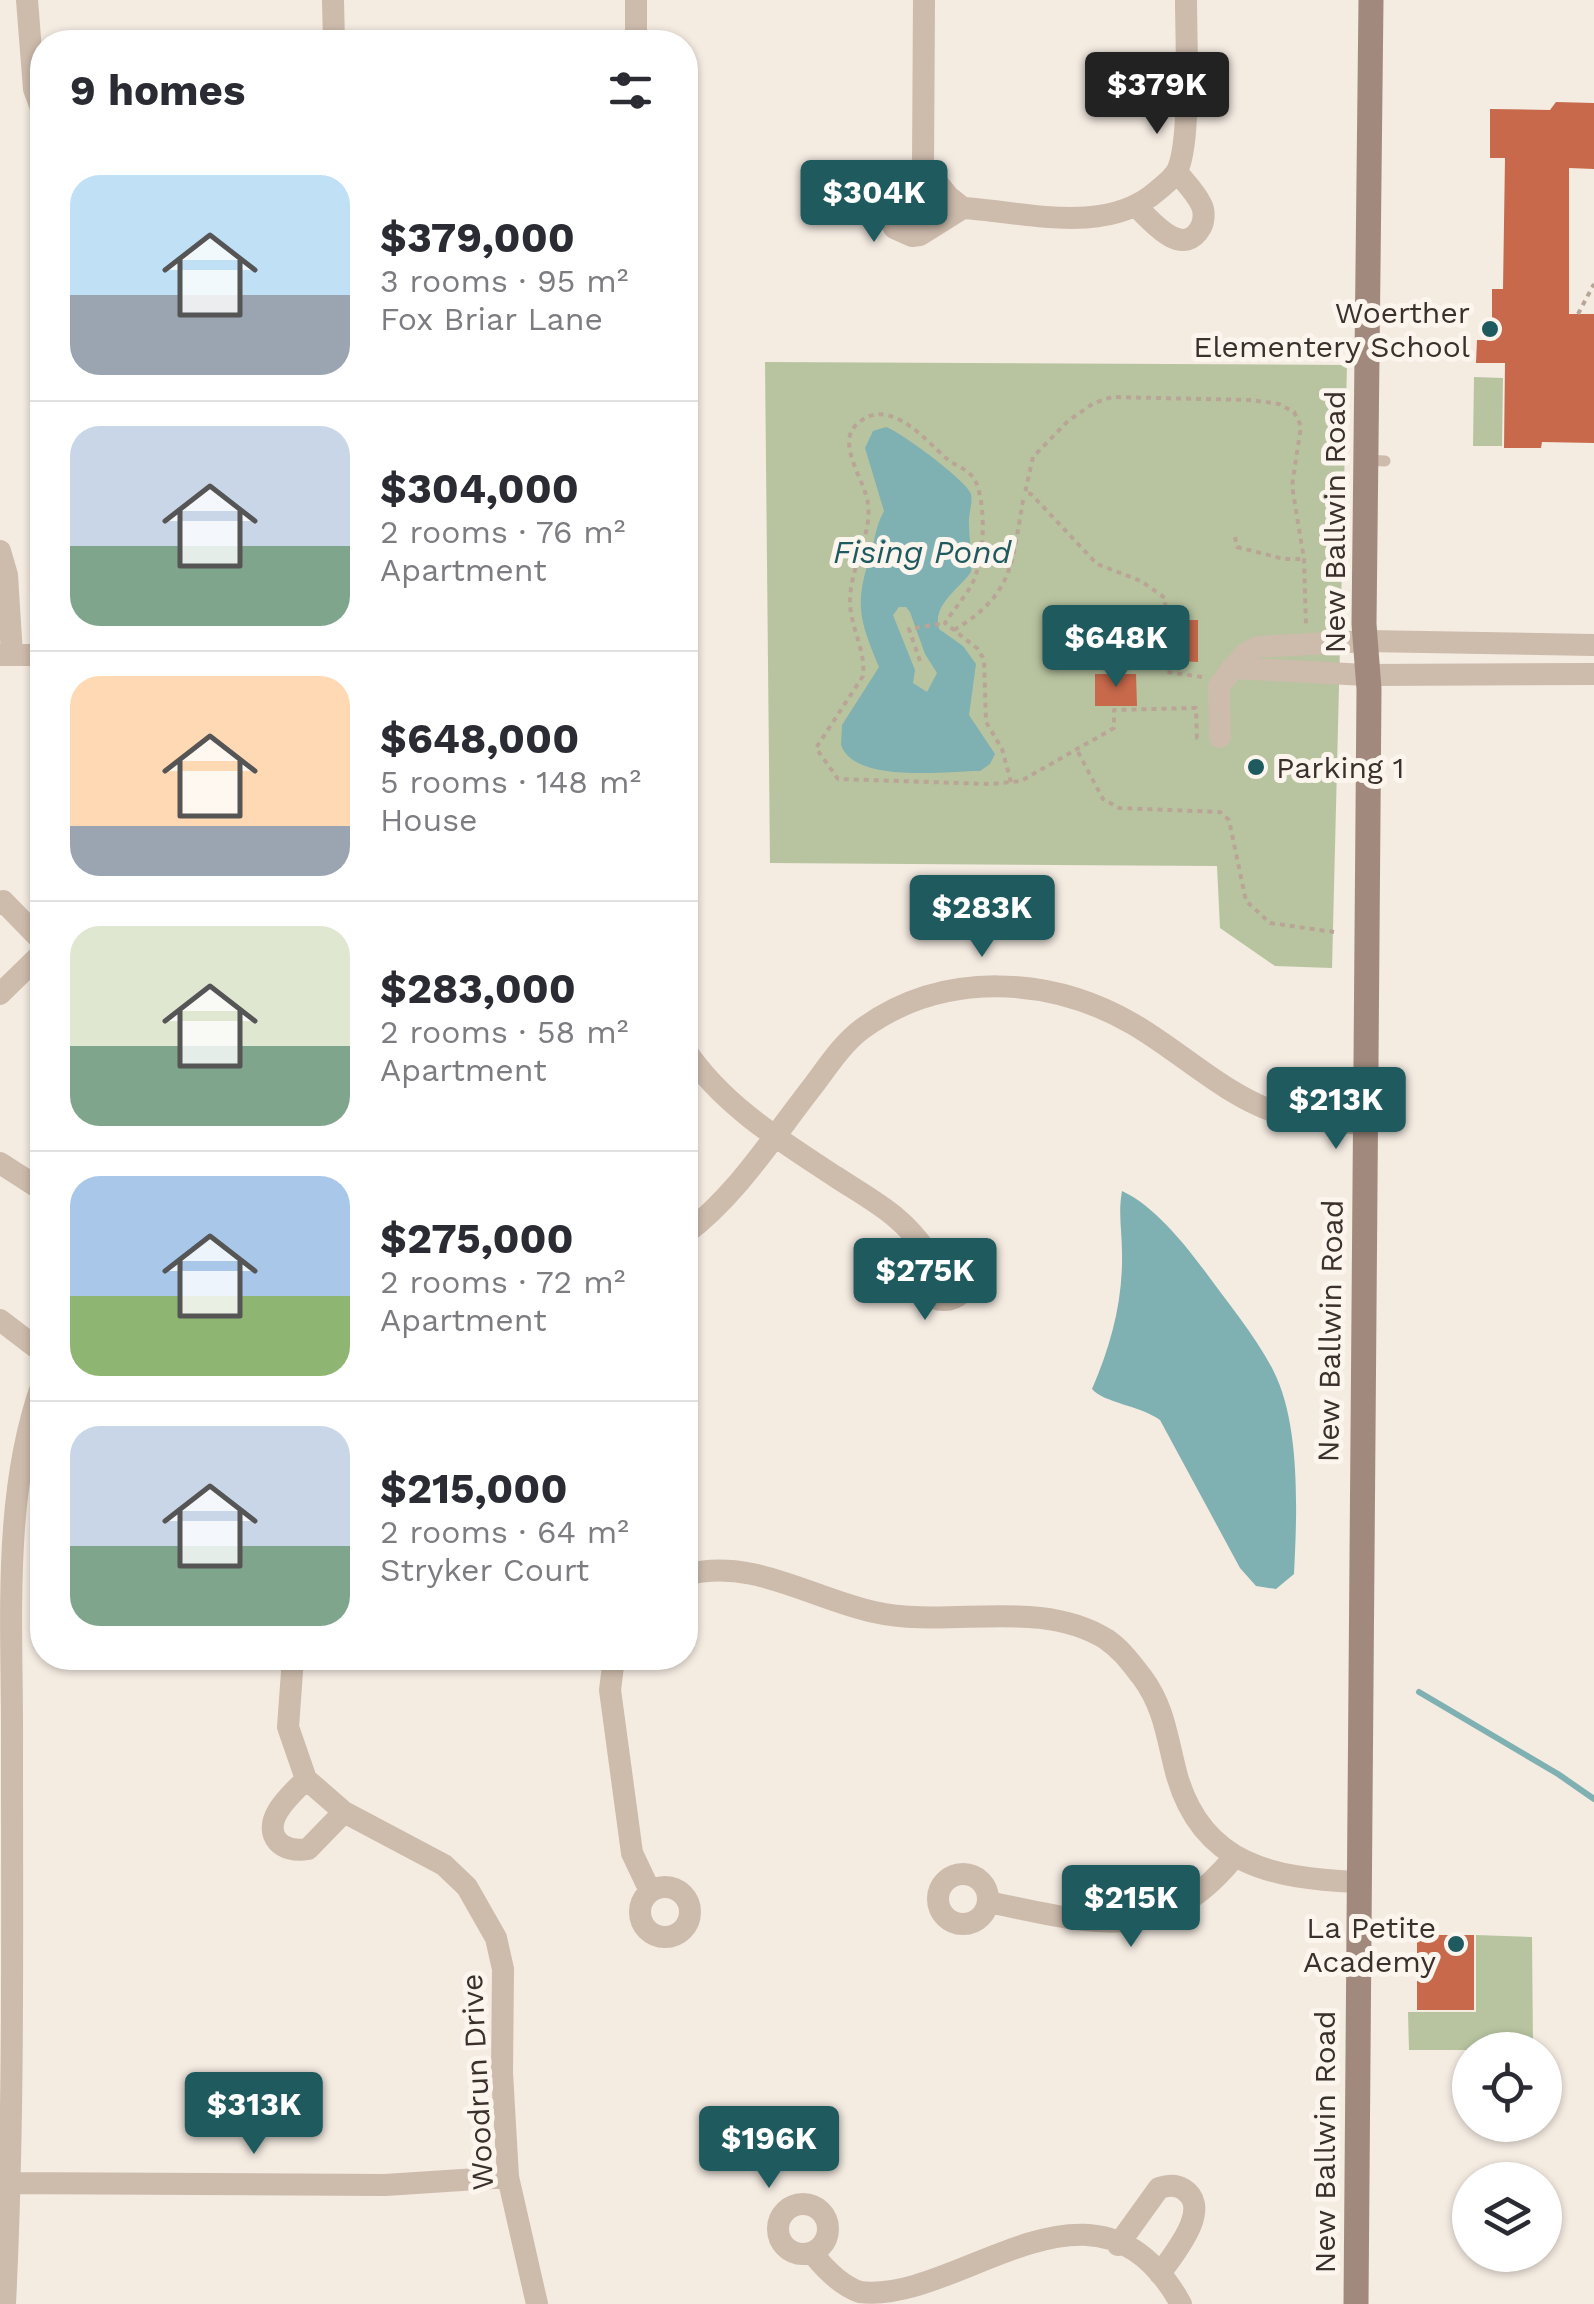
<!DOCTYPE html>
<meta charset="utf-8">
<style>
body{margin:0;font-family:"Work Sans",sans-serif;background:#f2f2f3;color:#2b2b33;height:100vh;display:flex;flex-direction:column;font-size:38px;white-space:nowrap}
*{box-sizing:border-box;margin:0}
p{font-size:32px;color:#7c7c81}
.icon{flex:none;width:55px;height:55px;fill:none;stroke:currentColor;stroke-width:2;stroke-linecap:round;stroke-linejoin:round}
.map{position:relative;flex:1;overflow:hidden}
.sheet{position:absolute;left:30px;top:30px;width:668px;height:1640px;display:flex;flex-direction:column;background:#fff;border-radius:40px;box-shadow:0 2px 8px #0004}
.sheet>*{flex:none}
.controls{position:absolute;left:1452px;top:2032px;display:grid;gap:20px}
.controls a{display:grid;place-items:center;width:110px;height:110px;border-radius:50%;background:#fff;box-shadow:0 2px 8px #0004;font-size:50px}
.price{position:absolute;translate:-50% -85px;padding:0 22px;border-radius:10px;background:#1f5a5e;color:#fff;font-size:32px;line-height:65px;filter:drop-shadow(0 2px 5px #0008)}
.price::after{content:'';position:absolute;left:50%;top:60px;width:30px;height:22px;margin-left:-15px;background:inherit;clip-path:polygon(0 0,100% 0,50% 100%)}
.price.active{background:#222;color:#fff}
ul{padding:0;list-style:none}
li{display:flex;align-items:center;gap:30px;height:250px;padding:0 40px}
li+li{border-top:2px solid #e1e1e2}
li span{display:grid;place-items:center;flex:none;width:280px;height:200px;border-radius:30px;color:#555}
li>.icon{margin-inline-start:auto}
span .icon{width:120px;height:120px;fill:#fffc;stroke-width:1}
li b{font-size:42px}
h2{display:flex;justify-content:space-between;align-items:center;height:120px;padding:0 40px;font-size:42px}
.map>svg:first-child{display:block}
.green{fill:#b8c4a0}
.water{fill:#7fb0b2;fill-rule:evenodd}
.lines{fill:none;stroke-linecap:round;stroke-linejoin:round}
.stream{stroke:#7fb0b2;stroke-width:6}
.building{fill:#c8694b}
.path{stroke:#b9a596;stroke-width:4;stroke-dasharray:5 5;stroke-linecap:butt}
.service{stroke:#cdbbac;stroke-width:11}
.minor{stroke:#cdbbac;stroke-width:22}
.secondary{stroke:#a18a7d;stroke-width:25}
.poi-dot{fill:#1f5a5e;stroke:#fbf5ee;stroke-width:4}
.labels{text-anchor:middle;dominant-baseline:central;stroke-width:10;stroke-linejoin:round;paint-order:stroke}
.poi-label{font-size:30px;fill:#3b302b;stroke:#fbf5ee;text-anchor:end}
.street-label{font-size:30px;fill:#3b302b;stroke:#fbf5ee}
.water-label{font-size:32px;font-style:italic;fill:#1f5a5e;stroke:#fbf5ee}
</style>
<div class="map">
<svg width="1594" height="2304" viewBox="0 0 1594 2304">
<rect width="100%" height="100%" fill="#f4ebe1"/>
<path class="green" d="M765 362 1347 365 1332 968 1275 966 1220 928 1217 866 770 863Z
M1474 377 1503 378 1502 446H1473Z
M1476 1935 1532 1937 1533 2050H1409L1408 2012H1476Z"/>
<path class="water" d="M886 427C901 432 967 481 971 494 973 504 968 514 969 525 969 541 973 556 971 572 958 590 932 605 939 629L963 646 976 664 969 715 995 754 990 764 980 771C946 771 855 784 841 745L842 725 879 667C860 621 854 605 870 557 875 541 875 527 884 511L865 448 873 431ZM899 607H906L910 612 925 654 937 673 927 692 913 683 915 670 893 615Z
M1122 1191C1153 1205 1183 1242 1204 1270 1227 1302 1255 1335 1273 1370 1301 1424 1297 1514 1294 1574L1276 1589 1256 1586 1240 1568 1160 1420C1139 1405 1104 1403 1092 1389 1111 1345 1123 1301 1122 1253 1122 1231 1118 1213 1122 1191Z"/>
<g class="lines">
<path class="stream" d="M1419 1692 1558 1774 1594 1799"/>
</g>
<path class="building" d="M1556 102 1594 103V169L1569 168V314H1594V443L1542 442 1541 448H1504L1505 363H1476L1477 340H1492V289H1503L1505 158H1490V109L1550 110Z
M1178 620H1198V662L1178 661Z
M1095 674H1136L1137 706H1095Z
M1417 1924H1433V1935H1474V2010H1417Z"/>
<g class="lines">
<path class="path" d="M1578 314 1594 284
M1235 537 1237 547 1284 559H1304
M954 630C1017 593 1012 557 1024 495
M920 661 909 629 945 623
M1202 677 1167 672 1165 598 1141 581 1097 564 1031 494 1025 493 1033 457 1068 421 1094 403 1112 397 1251 400 1279 404 1294 412 1301 426 1292 486 1304 559 1306 626
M1078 752 1103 799 1119 808 1220 812 1229 820 1246 901 1270 923 1334 932
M1011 782 1002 749 986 722 984 660 978 649 945 623C955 607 973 589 977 571 984 548 985 511 978 488 973 469 959 469 946 458 926 441 888 393 856 425 836 445 866 482 868 504 872 536 850 568 850 601 850 627 866 650 863 676L816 748 838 779 990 784 1021 781 1114 728V710L1196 708 1197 738H1200"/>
<path class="service" d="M1364 460 1385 461"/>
<path class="minor" d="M27 0 34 89 42 111
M333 0 334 42
M924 0 923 165 948 196 963 208
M636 42V0
M923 165C907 182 878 201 894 228L912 236 920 235 963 208
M1137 207C1151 221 1183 260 1201 227 1204 221 1205 211 1201 204 1196 193 1185 182 1177 172
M963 208C1025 212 1106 236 1157 191 1164 185 1174 178 1178 169 1191 138 1186 39 1186 0
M0 551 7 575 12 655
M0 655H42
M1232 668 1366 675 1594 674
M1220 737 1219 686 1245 654 1258 647 1366 641 1594 645
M0 904 3 901 42 941
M0 994 42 953
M685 1049C722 1105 781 1141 836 1177 876 1203 902 1215 929 1255
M0 1163 42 1190
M685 1234C737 1195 773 1137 813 1086 828 1066 842 1044 862 1029 943 970 1050 976 1133 1024 1181 1052 1222 1093 1275 1112 1303 1122 1334 1121 1364 1124
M919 1275a25 25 0 1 1 50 0a25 25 0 1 1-50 0Z
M0 1320 42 1352
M685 1575C752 1557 810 1598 874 1612 949 1629 1038 1597 1106 1639 1121 1649 1131 1663 1142 1677 1165 1708 1167 1739 1177 1776 1203 1866 1274 1878 1356 1882
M293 1658 288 1727 306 1779 344 1812 444 1865 467 1887 496 1938 503 1969 502 2073 508 2177 537 2304
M614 1658 610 1690 632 1853 650 1891
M306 1779C297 1789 285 1799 278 1811 263 1836 282 1854 308 1849L344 1812
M938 1899a25 25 0 1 1 50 0a25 25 0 1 1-50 0Z
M640 1912a25 25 0 1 1 50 0a25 25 0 1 1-50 0Z
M988 1902C1090 1922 1160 1949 1235 1856
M0 2183 385 2185 508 2177
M778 2229a25 25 0 1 1 50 0a25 25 0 1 1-50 0Z
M1118 2245 1159 2188C1168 2186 1174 2184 1183 2189 1214 2208 1173 2254 1160 2274
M813 2254C825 2269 842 2286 860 2292 961 2304 1095 2149 1181 2304
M5 2304C14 2120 12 1936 12 1751 13 1630 1 1499 42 1384"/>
<path class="secondary" d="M1356 2304 1369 689 1364 624 1371 0"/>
</g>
<g class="poi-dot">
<circle cx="1490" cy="329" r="10"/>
<circle cx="1256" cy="767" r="10"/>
<circle cx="1456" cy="1944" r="10"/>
</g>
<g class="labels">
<g class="poi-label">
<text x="1470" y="312">Woerther<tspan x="1470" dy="34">Elementery School</tspan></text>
<text x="1276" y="767" text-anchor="start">Parking 1</text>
<text x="1436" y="1927">La Petite<tspan x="1436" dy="34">Academy</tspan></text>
</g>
<g class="street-label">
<text transform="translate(1334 522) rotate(-90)">New Ballwin Road</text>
<text transform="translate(1330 1331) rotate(-89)">New Ballwin Road</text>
<text transform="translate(477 2082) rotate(-93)">Woodrun Drive</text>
<text transform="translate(1324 2142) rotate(-90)">New Ballwin Road</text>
</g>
<g class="water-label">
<text x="922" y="552">Fising Pond</text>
</g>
</g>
</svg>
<div class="controls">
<a><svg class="icon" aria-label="locate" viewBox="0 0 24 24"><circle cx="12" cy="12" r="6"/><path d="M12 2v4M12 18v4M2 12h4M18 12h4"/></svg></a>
<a><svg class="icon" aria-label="layers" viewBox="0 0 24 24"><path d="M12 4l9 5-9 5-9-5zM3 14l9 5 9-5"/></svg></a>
</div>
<b class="price active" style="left:1157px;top:137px">$379K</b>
<b class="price" style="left:874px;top:245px">$304K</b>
<b class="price" style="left:1116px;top:690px">$648K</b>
<b class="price" style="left:982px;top:960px">$283K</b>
<b class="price" style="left:1336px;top:1152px">$213K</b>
<b class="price" style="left:925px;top:1323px">$275K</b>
<b class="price" style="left:1131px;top:1950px">$215K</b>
<b class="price" style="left:254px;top:2157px">$313K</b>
<b class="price" style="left:769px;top:2191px">$196K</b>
<section class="sheet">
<h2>9 homes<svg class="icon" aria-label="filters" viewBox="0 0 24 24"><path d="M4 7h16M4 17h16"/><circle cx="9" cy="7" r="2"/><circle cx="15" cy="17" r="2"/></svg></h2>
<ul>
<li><span style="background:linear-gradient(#bfe0f5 60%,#9aa5b1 0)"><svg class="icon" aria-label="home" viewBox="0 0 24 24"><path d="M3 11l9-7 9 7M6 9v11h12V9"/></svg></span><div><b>$379,000</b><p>3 rooms · 95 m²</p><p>Fox Briar Lane</p></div></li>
<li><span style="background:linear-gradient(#c9d6e8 60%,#7fa58c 0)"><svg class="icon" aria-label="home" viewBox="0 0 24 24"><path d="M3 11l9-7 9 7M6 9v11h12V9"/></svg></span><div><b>$304,000</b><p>2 rooms · 76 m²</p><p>Apartment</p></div></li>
<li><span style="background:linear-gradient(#ffd9b3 75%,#9aa5b1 0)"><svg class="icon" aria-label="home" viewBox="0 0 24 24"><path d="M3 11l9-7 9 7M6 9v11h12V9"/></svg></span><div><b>$648,000</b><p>5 rooms · 148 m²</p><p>House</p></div></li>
<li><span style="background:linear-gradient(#dfe7d0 60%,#7fa58c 0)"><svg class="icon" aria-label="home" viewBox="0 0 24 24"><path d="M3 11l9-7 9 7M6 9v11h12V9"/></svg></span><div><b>$283,000</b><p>2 rooms · 58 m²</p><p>Apartment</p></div></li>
<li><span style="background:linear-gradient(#a9c7e8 60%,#8fb573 0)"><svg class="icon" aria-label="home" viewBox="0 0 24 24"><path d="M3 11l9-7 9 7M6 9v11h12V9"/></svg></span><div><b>$275,000</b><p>2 rooms · 72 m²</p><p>Apartment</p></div></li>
<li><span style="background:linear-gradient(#c9d6e8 60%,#7fa58c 0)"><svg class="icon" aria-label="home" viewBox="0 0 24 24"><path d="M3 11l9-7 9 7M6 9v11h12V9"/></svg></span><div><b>$215,000</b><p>2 rooms · 64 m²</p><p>Stryker Court</p></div></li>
</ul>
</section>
</div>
